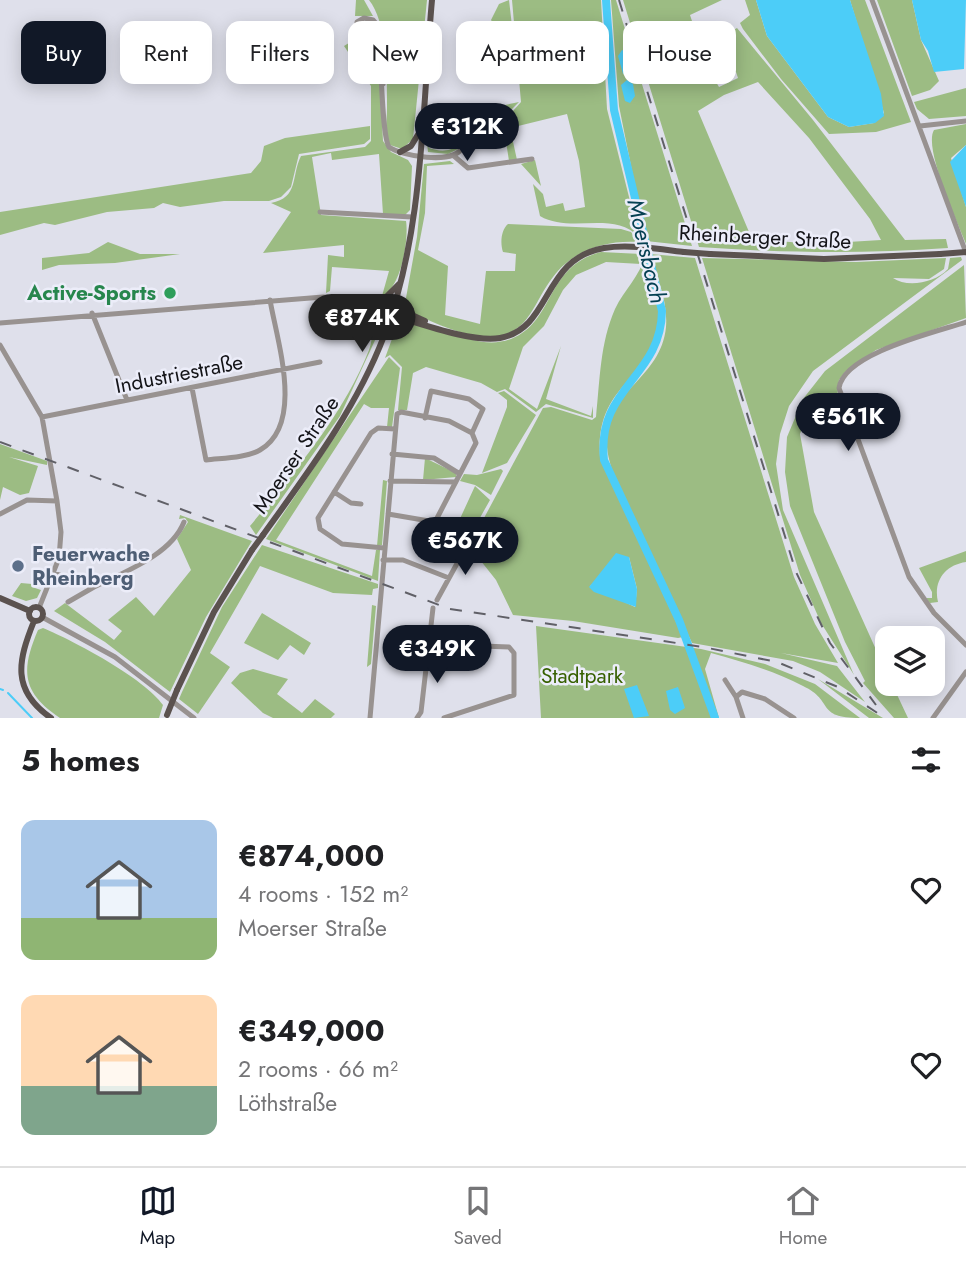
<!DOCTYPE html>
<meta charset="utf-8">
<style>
body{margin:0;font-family:Jost,sans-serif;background:#f2f2f2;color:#202124;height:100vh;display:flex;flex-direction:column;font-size:26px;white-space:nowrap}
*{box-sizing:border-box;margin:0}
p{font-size:23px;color:#757577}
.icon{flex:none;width:38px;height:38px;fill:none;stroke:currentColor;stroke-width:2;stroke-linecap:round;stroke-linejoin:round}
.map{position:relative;height:718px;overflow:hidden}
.side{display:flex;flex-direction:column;background:#fff;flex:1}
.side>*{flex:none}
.banner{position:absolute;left:21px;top:21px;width:924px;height:63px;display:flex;gap:14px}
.controls{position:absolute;left:875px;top:626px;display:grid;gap:14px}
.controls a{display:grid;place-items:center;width:70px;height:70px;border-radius:14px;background:#fff;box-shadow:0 4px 18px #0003;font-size:35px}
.price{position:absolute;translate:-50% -60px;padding:0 16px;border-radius:24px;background:#111827;color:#fff;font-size:23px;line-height:46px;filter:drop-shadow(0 2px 4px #0008)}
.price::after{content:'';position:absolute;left:50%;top:42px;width:21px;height:16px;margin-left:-10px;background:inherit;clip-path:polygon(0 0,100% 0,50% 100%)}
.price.current{background:#222;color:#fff}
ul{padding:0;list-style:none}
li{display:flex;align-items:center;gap:21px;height:175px;padding:0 21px}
li span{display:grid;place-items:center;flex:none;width:196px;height:140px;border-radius:14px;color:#555}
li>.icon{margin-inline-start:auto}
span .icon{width:84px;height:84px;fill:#fffc;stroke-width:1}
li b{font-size:30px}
h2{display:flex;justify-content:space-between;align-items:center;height:84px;padding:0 21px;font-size:30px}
.tag{padding:0 24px;border-radius:14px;background:#fff;box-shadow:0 4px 18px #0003;font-size:24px;line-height:63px}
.tag.current{background:#111827;color:#fff}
.menu{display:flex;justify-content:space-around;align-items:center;height:98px;border-top:2px solid #e0e0e0;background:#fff;font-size:19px;color:#757577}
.menu a{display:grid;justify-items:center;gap:4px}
.menu .current{color:#111827}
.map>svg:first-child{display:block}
.green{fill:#9cbc83;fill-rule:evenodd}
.water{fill:#4ccdf8}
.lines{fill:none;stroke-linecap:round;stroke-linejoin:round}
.stream{stroke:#4ccdf8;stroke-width:2}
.river{stroke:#4ccdf8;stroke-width:8}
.minor{stroke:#989290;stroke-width:5}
.major{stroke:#5b524f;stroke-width:6}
.rail{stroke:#606067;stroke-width:2;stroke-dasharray:12 12;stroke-linecap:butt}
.major-bridge{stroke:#5b524f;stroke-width:6}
.leisure-dot{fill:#2e9e5b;stroke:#ecedf9;stroke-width:2.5}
.service-dot{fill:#5c6f8a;stroke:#ecedf9;stroke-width:2.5}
.labels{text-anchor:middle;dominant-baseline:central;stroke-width:5;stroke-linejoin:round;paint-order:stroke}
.street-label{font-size:21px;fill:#131317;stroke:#ecedf9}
.leisure-label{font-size:21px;font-weight:bold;fill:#27864d;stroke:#ecedf9;text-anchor:end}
.service-label{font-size:21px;font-weight:bold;fill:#4e5e75;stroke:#ecedf9;text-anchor:start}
.park-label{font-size:21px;fill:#366000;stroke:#ecedf9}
.water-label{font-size:23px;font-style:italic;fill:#054052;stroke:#ecedf9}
</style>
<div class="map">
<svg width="966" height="718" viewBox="0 0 966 718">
<rect width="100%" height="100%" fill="#dfe0eb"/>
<path class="green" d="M356 0H364L373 16H355Z
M369 0H427L413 139 402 149 390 145C384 133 387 121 387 108 387 78 388 24 369 0Z
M509 0 512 26 493 23 491 20 499 4Z
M512 0H601L607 109 639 237C614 210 570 234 540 216L533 184 543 194 546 207 563 203 565 211 585 207 579 161 567 114 510 128 517 160 509 161 503 122 521 102Z
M611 0H616L692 246 646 241 619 106Z
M623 0H722L690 15 696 33 685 38 691 50 688 52 690 56 699 53 719 87 738 78 736 72 731 74 723 50H718L728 33 737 28 813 120 905 240 946 239 948 248C864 254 783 253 699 247ZM758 82 809 138 870 219 881 240 815 244 752 239 698 111 724 95Z
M745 0H756L767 36 828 117 849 127 874 123 884 113 850 0H865L911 122 876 132 829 134 781 79 743 29 740 23 750 15Z
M877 0H912L921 40 939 81 930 90 912 96Z
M370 21 375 27 378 70 359 32 362 22Z
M352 41 380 83 383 141 391 152 408 160 412 166 410 210 404 216 383 214 379 154 332 160 331 153 312 157 321 215 406 221C409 240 401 288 382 296L389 271 332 267 330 291 326 293 328 255 344 257V245L263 253 291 212 271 203C299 198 291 176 301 156L365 147 371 141V86L344 46Z
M966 88V116L929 119 917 109 914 102Z
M519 102 504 117 500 129 495 107Z
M458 113 461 138 458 149 448 154 428 152 427 142 429 148C438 151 449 153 457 145L455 114Z
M966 124V145L951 158 966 207V244C958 223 923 148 934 130Z
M370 126V139L364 144 299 154 291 187 281 197 269 201H224L180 207 163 203 154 208 107 212 55 225 44 223 0 235V212L251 173 261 161 264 146 285 138Z
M535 160 541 186 521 164Z
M450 161 454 164 427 166 425 213 418 250 448 266 445 315 480 324 486 271H515L516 254 503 252C500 243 501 230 508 224L621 229 631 232 638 242C606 240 573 250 553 277 530 307 529 341 479 336 453 333 427 319 404 309L417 237 424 164Z
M108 242 140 254H180L115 263 59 265 42 270V258L89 253Z
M601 252 641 254V264L606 262 576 275 563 290 544 326 523 347 509 389 537 409 561 346 546 399 591 416 593 406V418L546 404 536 412 505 389 497 392 481 383 426 367 413 373 407 410H398L402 367 390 355 385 358 396 328C434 314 471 354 511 339 556 321 544 267 601 252Z
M650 254 695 258 794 577 815 624 838 663 781 653 837 666 865 702 820 672 793 661 692 643 614 475C583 393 660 389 666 327 668 300 657 278 650 254Z
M645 256C652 280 662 304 658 329 650 382 595 383 600 457L683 637 678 638 573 621 513 615 496 580 469 546 543 408 551 407 592 420 596 417C600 380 600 343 615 309 624 290 640 276 645 256ZM629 557 637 589 635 607 590 586Z
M961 257 962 260 813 371 789 406 780 434 776 464 783 510 854 675 821 623 800 575 702 258 856 262 946 258 944 269 929 279 893 278C907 288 935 283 948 269L950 258Z
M964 265 966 318 876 350 845 372 839 380 837 399 845 421 839 423 836 415 802 428 800 434 814 512 887 674V684H892L908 718H894L863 683 865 681 845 642 790 506 785 472 787 437 803 399 825 371Z
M375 314 383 319V323L340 416 256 535 250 526C294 472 343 416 369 350 374 337 371 326 375 314Z
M389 357 400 368 392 427H387L389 408H371L364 404 276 540 372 576 376 550H380L378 581 266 539Z
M504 391 536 415 507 463 482 473 507 407V400L498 393Z
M0 444 47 461V465L9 457 38 466 29 493 20 495 3 487 0 500Z
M425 458 456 473V477L423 480Z
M501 469 503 471 491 495 475 485 460 481 464 474 477 475Z
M383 480 387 481 382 545 377 546Z
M475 486 490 500 468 539V531L463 522 458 523Z
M180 515 252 541 206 617 170 692 105 642 54 611 65 603 114 640 122 631 108 620 136 597 154 616 191 570 177 539 188 522 185 518 179 519Z
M262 545 378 584V588L373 589 372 595 333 593 260 566 210 653 230 667 198 714 179 699 182 692 222 607Z
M966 551V562C945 565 933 581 938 602L930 603 926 598H932V592L919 568Z
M21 583 32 584V587L41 590 37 598 26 601 12 596Z
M372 605 376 606 371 664 367 667Z
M262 613 311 643 304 655 290 645 278 660 244 643Z
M536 626 701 649 765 664 815 684 860 718C815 718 835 701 803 686 774 671 743 662 711 653L705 669 719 718H541Z
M43 628C74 641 144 678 163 705L159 718H60C21 692 21 670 38 630Z
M253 669 288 679 277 694 302 713 315 699 335 714 331 718H273L263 713 231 683 240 673Z
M818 679 883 718H869Z"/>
<path class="water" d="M756 0H850L881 94 884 116 875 123 849 127 828 117 767 36Z
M912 0H966L964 69 934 72 928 51 921 40Z
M622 50 628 52 631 69 623 74 618 56Z
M627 80 633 84 635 96 630 103 625 101 621 85Z
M966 145V207L950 162Z
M616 553 629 557 637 589 636 607 594 592 589 587Z
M637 685 649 716 634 718 624 689Z
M678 687 685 708 675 714 670 710 666 691Z"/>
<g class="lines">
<path class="stream" d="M0 689 3 690
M8 693 32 718"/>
<path class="river" d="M606 0 614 110 662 311C661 378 596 387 604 460L679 620 715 718"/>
<path class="minor" d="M872 0 966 253
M383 84 357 31V22L364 18 373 20 379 27C381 49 381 134 389 147 401 156 453 165 462 148 467 139 462 126 461 115
M920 126 966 121
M454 156 468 168 532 159
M320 212 412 217
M366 303 391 315
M92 313 127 400
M966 322C936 332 844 353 839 388L909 577 934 613 966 645
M0 323 323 297 375 302 394 307
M0 345 42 417 57 501 61 532 59 558 39 608
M192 388 206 460C221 458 246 458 260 450 305 424 277 341 270 300
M42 417 320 362
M425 418 431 391 469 399 483 409 472 433
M392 454 434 458 460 474
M390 481 456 482
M334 492 351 503 361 504
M0 514 27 500 57 501
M384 548 342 544 320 529 318 518 371 433 378 428 395 429
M383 560H403L449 578
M54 573 94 587C124 572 171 555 184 522
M437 600 471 538
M68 602 94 587
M42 617 115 657 194 718
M428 644 509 647 514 653V695L444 718
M725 680 736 697
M370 718 397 414 401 412 449 421 472 433 476 443 435 522 388 514
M417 718 421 712 433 608
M743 718 736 697 742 692 765 699 794 718
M933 718 966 672"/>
<path class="major" d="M400 152 411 146 419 133
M710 254 824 259 940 254
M375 302 385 298 399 284
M394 307 425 321
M391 315C419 323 473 343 500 338 553 328 541 259 604 248 629 244 659 249 684 252
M385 336 397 325 408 322
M263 535C309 471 356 409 384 336 424 231 422 110 432 0
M0 598 30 611
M29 614a7 7 0 1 1 14 0a7 7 0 1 1-14 0Z
M34 621C18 661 11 690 51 718
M177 690 214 612 252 550"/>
<path class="rail" d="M619 0 796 572 830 643 876 705
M0 442 450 609 703 647 777 662 838 687 885 718"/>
<path class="major-bridge" d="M684 252 710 254
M940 254 966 252
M252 550 263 535
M167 715 177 690"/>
</g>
<circle class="leisure-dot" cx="170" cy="293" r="7"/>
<circle class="service-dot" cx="18" cy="566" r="7"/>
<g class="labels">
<g class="street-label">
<text transform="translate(765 237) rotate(3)">Rheinberger Straße</text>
<text transform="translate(179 374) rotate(-11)">Industriestraße</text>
<text transform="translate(296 455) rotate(-56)">Moerser Straße</text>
</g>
<g class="leisure-label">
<text x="156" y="293">Active-Sports</text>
</g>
<g class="service-label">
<text x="32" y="554">Feuerwache<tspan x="32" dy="24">Rheinberg</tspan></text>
</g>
<g class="park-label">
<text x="582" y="676">Stadtpark</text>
</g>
<g class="water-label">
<text transform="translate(647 251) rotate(77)">Moersbach</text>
</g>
</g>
</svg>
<div class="controls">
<a><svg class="icon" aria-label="layers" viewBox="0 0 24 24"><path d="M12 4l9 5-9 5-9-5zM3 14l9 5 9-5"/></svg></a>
</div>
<b class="price" style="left:467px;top:163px">€312K</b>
<b class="price current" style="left:362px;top:354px">€874K</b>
<b class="price" style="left:848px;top:453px">€561K</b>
<b class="price" style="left:465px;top:577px">€567K</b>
<b class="price" style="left:437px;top:685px">€349K</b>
<div class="banner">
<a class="tag current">Buy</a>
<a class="tag">Rent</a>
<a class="tag">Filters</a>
<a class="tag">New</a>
<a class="tag">Apartment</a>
<a class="tag">House</a>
</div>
</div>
<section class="side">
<h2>5 homes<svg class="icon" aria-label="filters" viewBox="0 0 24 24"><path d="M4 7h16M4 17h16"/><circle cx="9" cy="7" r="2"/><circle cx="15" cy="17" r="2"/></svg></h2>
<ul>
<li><span style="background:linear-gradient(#a9c7e8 70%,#8fb573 0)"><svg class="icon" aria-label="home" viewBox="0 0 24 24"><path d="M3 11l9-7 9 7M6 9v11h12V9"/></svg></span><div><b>€874,000</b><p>4 rooms · 152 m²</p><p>Moerser Straße</p></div><svg class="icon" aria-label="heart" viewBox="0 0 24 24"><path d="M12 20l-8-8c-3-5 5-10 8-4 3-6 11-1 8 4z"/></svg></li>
<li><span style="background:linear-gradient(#ffd9b3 65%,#7fa58c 0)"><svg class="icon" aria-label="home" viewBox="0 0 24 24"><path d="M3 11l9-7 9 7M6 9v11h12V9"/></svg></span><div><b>€349,000</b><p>2 rooms · 66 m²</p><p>Löthstraße</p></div><svg class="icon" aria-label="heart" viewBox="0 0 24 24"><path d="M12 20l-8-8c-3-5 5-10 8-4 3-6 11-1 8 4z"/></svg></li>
</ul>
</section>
<nav class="menu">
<a class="current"><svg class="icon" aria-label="map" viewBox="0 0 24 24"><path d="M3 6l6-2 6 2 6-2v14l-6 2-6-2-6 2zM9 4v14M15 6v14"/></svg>Map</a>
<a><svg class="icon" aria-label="saved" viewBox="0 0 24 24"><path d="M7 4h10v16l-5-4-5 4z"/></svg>Saved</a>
<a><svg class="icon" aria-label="home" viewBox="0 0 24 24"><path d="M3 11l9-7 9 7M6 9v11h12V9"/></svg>Home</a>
</nav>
